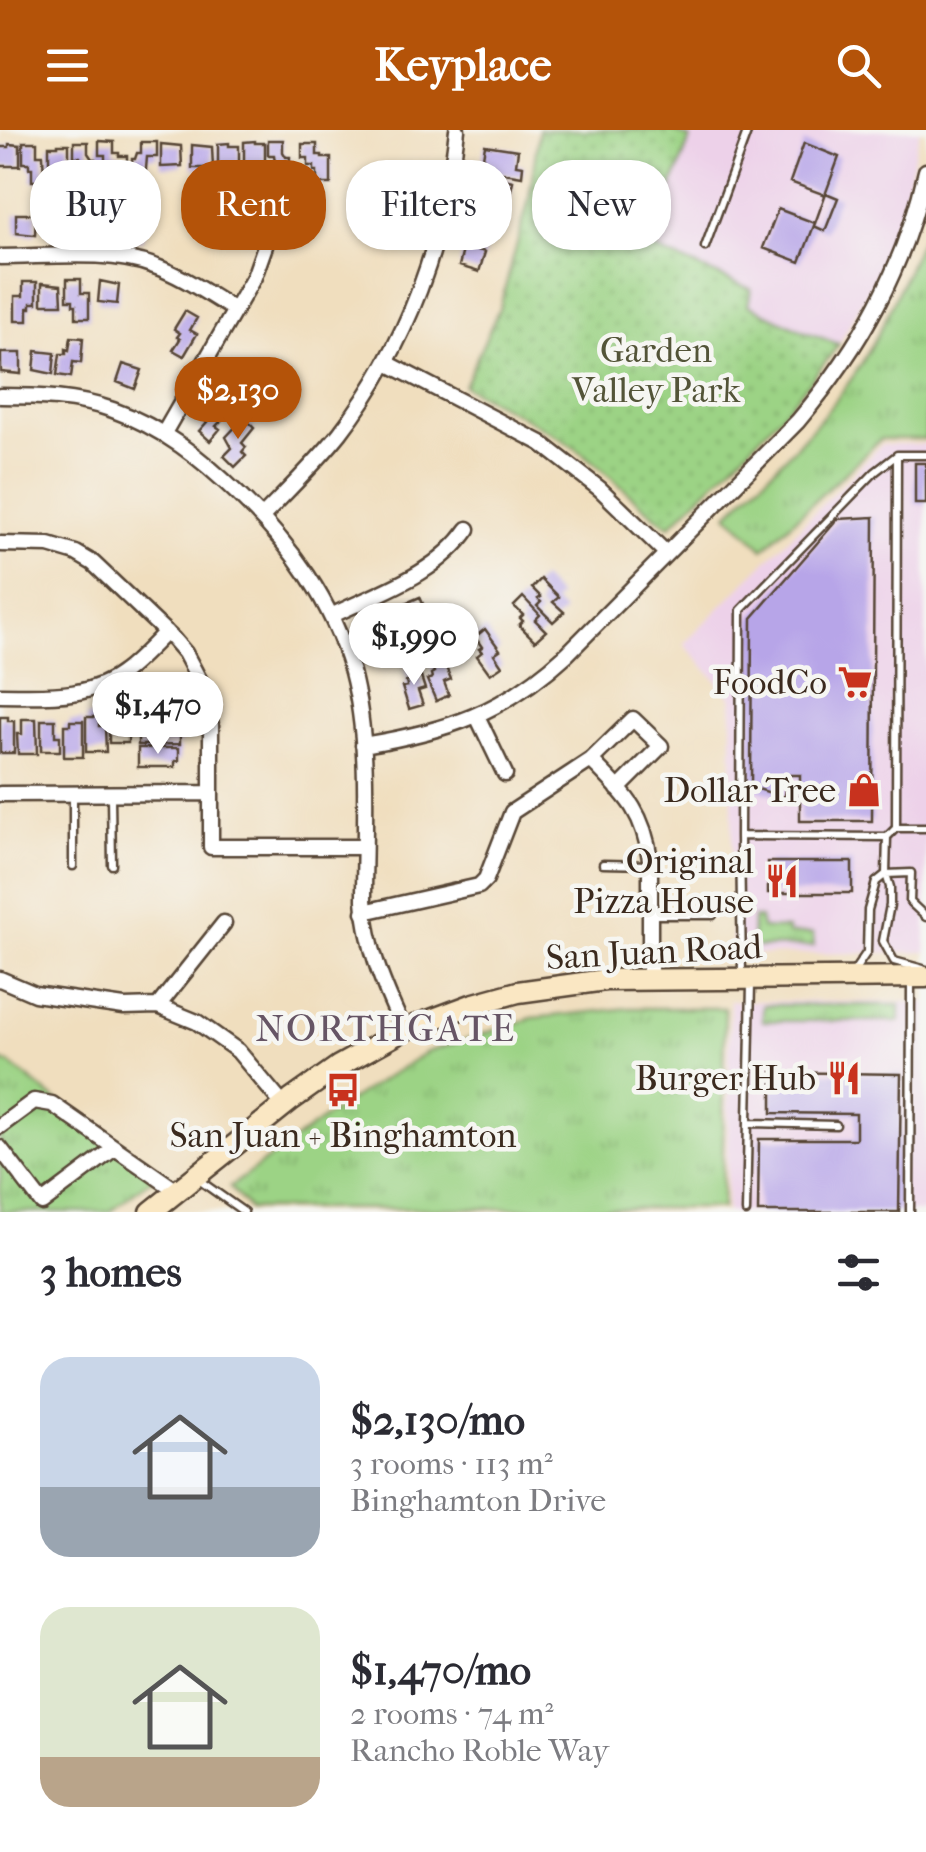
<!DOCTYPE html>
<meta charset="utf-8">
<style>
body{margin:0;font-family:"IM FELL French Canon",serif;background:#f7f7f7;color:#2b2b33;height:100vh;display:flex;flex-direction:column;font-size:38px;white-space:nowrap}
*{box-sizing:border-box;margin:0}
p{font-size:32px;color:#7c7c81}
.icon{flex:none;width:55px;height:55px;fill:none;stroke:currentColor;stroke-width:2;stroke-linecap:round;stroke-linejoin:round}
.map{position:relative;height:1082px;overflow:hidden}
.sheet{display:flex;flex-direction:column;background:#fff;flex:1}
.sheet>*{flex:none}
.hud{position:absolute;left:30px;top:30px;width:868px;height:90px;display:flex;gap:20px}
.price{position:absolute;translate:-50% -85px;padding:0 22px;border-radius:35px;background:#fff;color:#222;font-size:32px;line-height:65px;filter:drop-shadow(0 2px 5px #0008)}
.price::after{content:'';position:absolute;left:50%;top:60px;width:30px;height:22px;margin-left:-15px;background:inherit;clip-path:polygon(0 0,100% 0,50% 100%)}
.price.current{background:#b45309;color:#fff}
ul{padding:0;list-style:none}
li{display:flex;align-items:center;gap:30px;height:250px;padding:0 40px}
li span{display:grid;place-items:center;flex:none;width:280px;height:200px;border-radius:30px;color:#555}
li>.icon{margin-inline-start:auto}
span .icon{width:120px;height:120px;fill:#fffc;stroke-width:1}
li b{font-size:42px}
h2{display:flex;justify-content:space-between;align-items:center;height:120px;padding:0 40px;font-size:42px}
.chip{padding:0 35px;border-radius:40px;background:#fff;box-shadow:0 2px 8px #0004;font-size:35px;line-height:90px}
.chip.current{background:#b45309;color:#fff}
header{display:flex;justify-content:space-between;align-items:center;height:130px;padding:0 40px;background:#b45309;color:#fff;font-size:45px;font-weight:800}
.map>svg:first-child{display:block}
.built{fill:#edd1e9}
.grass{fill:url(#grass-tufts);stroke:#6c7e52;stroke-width:2.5}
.park{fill:url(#park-dots);stroke:#6c7e52;stroke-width:2.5}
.building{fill:#b7a5e8}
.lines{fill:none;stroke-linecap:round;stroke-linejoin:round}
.lane-casing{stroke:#564536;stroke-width:11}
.street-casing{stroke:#564536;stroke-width:19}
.secondary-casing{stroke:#564536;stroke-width:25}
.lane{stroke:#fff;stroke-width:6}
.street{stroke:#fff;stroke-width:14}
.secondary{stroke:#fae7c3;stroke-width:20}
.labels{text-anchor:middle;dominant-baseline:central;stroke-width:9;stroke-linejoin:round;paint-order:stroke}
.park-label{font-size:35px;fill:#535438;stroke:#f6f6f2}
.poi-label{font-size:35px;fill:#3b2a1e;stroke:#f6f6f2;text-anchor:end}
.street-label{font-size:35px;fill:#3b2a1e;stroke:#f6f6f2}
.neighbourhood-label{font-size:38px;letter-spacing:2.5px;fill:#665565;stroke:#f6f6f2}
</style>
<header><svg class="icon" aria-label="menu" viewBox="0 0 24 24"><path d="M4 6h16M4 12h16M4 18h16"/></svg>Keyplace<svg class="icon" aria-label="search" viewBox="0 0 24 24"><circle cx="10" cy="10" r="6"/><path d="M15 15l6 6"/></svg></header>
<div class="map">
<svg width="926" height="1082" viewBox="0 0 926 1082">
<defs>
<pattern id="grass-tufts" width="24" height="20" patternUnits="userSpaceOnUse" patternTransform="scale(2.5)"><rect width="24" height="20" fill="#9cd385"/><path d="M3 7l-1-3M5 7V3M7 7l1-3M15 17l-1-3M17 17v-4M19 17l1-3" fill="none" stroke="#87b572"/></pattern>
<pattern id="park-dots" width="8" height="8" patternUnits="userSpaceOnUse" patternTransform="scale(2.5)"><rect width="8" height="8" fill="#9cd385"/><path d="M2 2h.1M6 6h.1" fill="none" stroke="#87b572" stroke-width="1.8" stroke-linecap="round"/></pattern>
</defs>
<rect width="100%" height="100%" fill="#f6f6f2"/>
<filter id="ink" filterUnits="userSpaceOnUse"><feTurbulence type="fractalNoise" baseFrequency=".01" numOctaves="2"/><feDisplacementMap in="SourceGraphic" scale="20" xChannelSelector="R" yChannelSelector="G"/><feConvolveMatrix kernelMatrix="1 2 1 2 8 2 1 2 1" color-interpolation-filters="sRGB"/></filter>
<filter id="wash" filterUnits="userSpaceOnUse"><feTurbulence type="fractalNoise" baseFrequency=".0048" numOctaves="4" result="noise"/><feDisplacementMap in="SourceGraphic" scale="40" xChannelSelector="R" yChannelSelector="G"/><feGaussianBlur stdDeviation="2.25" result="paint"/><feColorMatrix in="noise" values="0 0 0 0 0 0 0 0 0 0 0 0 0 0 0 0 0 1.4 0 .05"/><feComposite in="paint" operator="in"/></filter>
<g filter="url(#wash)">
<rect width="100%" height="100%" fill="#f0debe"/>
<path class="built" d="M672 0H920L900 86 879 141 839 214 803 201 747 174 750 159 649 117 690 9Z
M882 314H926V822L732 825V568L684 514Z
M730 871 926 872V1082H726Z"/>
<path class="grass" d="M926 98V309H881L763 419 728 384C768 344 811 305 845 258 880 211 902 151 926 98Z
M753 788H760L762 798 788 799V804H813L814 816 752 817Z
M763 875H900V891H763Z
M629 878H725L722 1078 249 1079 230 1057 345 973 427 922 532 888Z
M0 931 10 934 154 1047 109 1082H0Z"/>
<path class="park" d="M539 0H672L690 9 649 117 751 159 748 175 803 201 839 214C790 282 729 338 670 396 641 378 619 352 592 331 554 300 507 279 464 256L500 177 529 69Z"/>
<g id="blocks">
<path class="building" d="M268 10H283V22L286 27H290L289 49H277L274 25H268Z
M99 11 114 12V23H119V26H127V52H114V39H111V34H105V25H99Z
M255 11V13H265V34H244V12Z
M23 12H37V25H43L44 51H32V38H29V33H23Z
M74 12H88V23L92 29H95V51H83L80 27H74Z
M141 12H157V27H147L145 51H132V29H135L137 23H141Z
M229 13V16H239V36H218V14Z
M804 13 839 27 825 65 790 52Z
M9 14 20 15V36H0V17H9Z
M58 14H69V36H49V16H58Z
M161 14 181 16 182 36 161 37Z
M302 14H317V25H322V28H331V54H317V41H314V36H308V28H302Z
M192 15 212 17 213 38H192Z
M485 15 518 20 516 35 523 36 522 46 492 41 493 35 482 33Z
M489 46 513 51 509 69 497 66 495 73 475 69 478 52 487 53Z
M826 63 838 68 825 101 814 96Z
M42 68H55V80H58V86H64V107H50V93H42Z
M127 68 139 69 138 82H141L140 87 146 88 143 110 129 108 131 93 124 92Z
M778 79 815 93 800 132 763 118Z
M72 83 91 84V104L71 103Z
M16 84H36L35 105 16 103Z
M464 116 485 122 479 142 459 136Z
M67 149H81V163H89V188H76V175H73V170H67Z
M100 151 119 155 117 174 98 172Z
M23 152H37V173H31V178H28V191H15V166H23Z
M42 153 61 155 62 174H42Z
M185 181 197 188 190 200 197 204 184 226 173 220 180 209 177 207 180 203 174 199Z
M71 207 83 208 81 233 73 232 71 247 57 245 60 224H66V219L69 220Z
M36 221 55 223 53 244 34 240Z
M1 223H21V244L1 242Z
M123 234 142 240 135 259 117 252Z
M217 262 227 271 216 286 221 291 216 296 220 299 210 311 199 301 207 292 199 282Z
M244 288 254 298 242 313 246 317 242 322 246 326 235 337 224 326 232 318 226 307Z
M915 333H926V374H915Z
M874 387 872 691H800V645H787L784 667 751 657 752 488 838 389Z
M541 449 559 467 553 472 564 482 553 492 537 476 541 472 538 469 541 467 532 458Z
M420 467 426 481 433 478 443 501 431 506 426 494 423 496 421 492 416 494 406 473Z
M523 467 540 485 535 490 546 501 535 511 519 495 523 491 520 488 523 485 514 476Z
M485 499 500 520 494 524 502 536 490 544 477 526 482 522 479 519 482 517 475 507Z
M441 526 451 549 444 552 449 565 436 571 427 550 432 548 431 544 434 542 429 531Z
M417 535 425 559 418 561 423 575 409 579 402 557 407 556 406 552 409 551 405 539Z
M177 564 181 577 171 580 173 585 147 592 142 573Z
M115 578H128V613H109V582H115Z
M0 587H8V591H14V623H0Z
M86 587H99V596H105L106 622H86Z
M22 589H36L37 624H18L17 604H22Z
M41 590H55V606H60V621H41Z
M70 591H83V627H64V595H70Z
M138 595H175V601H180V614L138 615Z
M138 618H179V631H175V637H138Z
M768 732H852V763H768Z
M772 942 901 944 899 1082H758L759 1009H856V984L772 983Z"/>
</g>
</g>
<g filter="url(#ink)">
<use href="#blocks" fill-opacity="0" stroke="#564536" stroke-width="2.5"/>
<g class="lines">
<g class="lane-casing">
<path id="lane" d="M705 117 748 0
M111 666 112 735
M896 698 897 325
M740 706 887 707 896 698H926
M887 707 886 744 890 757V775L883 811 894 831 923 839
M603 734 650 735
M73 736V664
M651 785H713
M854 841 867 822 868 780 876 752 886 744 911 743 910 772 926 787
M742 845 740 706 741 480 875 342 897 325H926
M748 993 836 995
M196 1048 244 1082
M746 1082 751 854
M910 1082 911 853"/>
</g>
<g class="street-casing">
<path id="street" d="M0 127C48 127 109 119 154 136 183 146 209 165 235 180
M387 233 541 313 600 359 666 423
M0 266C38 266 76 267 113 280 163 298 201 328 238 364 291 415 332 470 352 542 371 614 364 696 364 770 367 818 384 857 404 900
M164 303 254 147 265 116 269 88
M262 387C288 360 316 333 340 303 409 213 444 112 457 0
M0 414 49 415 76 423 93 433 173 509 185 523 203 557 211 595V717H364
M331 486C380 462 436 445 468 399
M0 565C43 565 89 570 125 541 139 530 153 515 166 502
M477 586 505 644
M363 615C448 601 503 583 567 524L798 291C862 215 904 138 926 41
M591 630C624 664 643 679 650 729V849
M0 664 211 663
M364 782 479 756 486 749 512 682 591 630 633 589 661 616 618 659
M0 849 35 864 124 877 158 876 197 892 238 921 284 976
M158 876 224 793
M0 996 34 971 52 974 177 1061
M0 1018 42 1073 115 1018"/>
</g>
<g class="secondary-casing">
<path id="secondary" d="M151 1082 291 970 339 936 404 900 471 875 518 862 605 850 926 847"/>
</g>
<use href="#lane" class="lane"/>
<use href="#street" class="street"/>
<use href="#secondary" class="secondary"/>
</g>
</g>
<defs>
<g id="supermarket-bare" transform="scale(2.7)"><path d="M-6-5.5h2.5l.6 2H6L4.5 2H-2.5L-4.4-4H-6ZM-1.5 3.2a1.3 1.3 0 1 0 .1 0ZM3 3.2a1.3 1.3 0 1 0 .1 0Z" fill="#c8321e" stroke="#f6f6f2" stroke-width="2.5" paint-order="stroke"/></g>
<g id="shop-bare" transform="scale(2.7)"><path d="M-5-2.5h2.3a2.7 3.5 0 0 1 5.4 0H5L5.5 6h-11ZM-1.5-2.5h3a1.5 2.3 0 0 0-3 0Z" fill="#c8321e" stroke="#f6f6f2" stroke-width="2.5" paint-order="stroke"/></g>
<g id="restaurant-bare" transform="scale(2.7)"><path d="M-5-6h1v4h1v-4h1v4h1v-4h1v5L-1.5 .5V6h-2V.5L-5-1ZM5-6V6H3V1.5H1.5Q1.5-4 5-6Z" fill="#c8321e" stroke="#f6f6f2" stroke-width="2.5" paint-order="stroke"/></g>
<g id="bus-bare" transform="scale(2.7)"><path d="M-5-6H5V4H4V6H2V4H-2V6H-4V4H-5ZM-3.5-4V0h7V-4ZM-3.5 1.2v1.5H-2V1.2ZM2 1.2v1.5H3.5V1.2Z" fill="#c8321e" stroke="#f6f6f2" stroke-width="2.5" paint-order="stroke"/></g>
</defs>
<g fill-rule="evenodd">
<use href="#supermarket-bare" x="855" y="552"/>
<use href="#shop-bare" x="864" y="660"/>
<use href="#restaurant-bare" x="782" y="751"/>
<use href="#restaurant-bare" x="844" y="948"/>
<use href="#bus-bare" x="343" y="960"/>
</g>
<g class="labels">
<g class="park-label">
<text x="656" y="220">Garden<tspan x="656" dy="40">Valley Park</tspan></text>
</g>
<g class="poi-label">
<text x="827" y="552">FoodCo</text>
<text x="836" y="660">Dollar Tree</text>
<text x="754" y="731">Original<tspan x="754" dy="40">Pizza House</tspan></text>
<text x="816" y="948">Burger Hub</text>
<text x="343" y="1005" text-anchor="middle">San Juan + Binghamton</text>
</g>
<g class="street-label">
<text transform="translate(654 822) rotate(-3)">San Juan Road</text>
</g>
<g class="neighbourhood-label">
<text x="386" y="898">NORTHGATE</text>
</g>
</g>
</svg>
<b class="price current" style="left:238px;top:312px">$2,130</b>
<b class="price" style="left:414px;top:558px">$1,990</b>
<b class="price" style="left:158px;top:627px">$1,470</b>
<div class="hud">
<a class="chip">Buy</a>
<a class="chip current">Rent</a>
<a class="chip">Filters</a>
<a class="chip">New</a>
</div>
</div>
<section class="sheet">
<h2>3 homes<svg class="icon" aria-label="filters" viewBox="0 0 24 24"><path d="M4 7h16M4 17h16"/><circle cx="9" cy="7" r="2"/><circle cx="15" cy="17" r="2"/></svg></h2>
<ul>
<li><span style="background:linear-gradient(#c9d6e8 65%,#9aa5b1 0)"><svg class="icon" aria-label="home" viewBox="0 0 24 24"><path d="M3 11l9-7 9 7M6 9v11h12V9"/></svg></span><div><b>$2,130/mo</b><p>3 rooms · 113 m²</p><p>Binghamton Drive</p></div></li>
<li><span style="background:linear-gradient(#dfe7d0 75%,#b9a48a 0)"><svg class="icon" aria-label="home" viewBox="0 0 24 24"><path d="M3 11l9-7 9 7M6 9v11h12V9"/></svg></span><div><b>$1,470/mo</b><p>2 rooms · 74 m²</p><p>Rancho Roble Way</p></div></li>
</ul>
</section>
